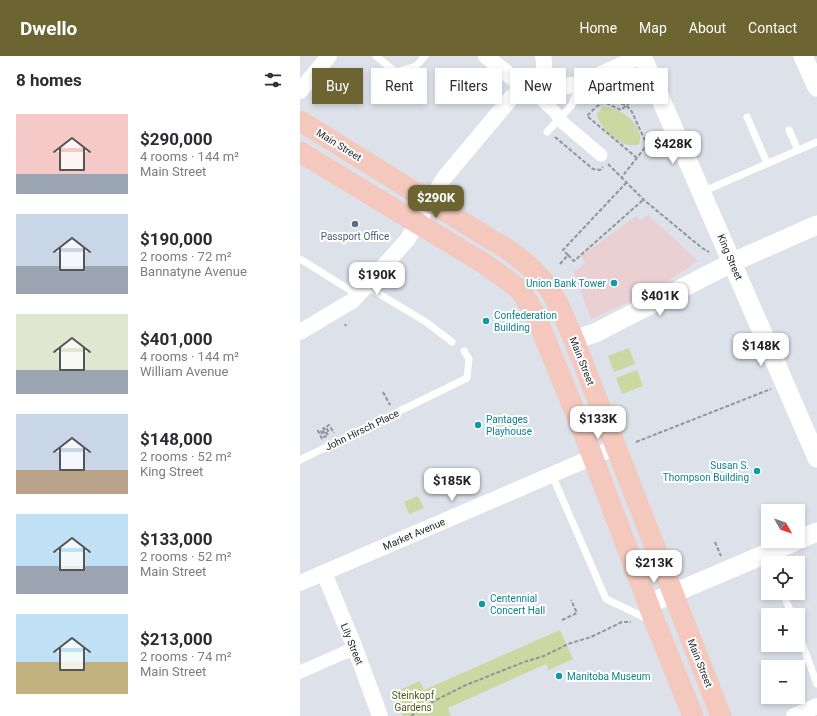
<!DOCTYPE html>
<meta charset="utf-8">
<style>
body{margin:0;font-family:Roboto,sans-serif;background:#f7f7f7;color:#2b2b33;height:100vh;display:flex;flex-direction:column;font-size:15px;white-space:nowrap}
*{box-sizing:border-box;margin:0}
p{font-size:13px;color:#7c7c81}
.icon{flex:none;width:22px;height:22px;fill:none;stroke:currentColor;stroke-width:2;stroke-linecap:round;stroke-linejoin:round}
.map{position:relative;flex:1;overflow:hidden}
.panel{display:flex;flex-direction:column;background:#fff;width:300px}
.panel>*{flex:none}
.top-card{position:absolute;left:12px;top:12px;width:380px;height:36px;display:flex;gap:8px}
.needle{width:26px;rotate:130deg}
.fabs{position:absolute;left:461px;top:448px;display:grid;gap:8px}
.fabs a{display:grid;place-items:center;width:44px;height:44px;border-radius:0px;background:#fff;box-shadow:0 2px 6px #0003;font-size:20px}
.price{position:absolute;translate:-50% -34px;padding:0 9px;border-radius:8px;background:#fff;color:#222;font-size:13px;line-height:26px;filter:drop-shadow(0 1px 2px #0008)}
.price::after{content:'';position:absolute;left:50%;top:24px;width:12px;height:9px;margin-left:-6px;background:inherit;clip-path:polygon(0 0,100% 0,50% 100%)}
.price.active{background:#6c6532;color:#fff}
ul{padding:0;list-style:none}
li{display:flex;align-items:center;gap:12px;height:100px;padding:0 16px}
li span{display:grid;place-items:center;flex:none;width:112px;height:80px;border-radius:0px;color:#555}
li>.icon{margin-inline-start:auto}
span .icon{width:48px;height:48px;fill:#fffc;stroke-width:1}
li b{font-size:17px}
h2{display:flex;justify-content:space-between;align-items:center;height:48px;padding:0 16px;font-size:17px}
.pill{padding:0 14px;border-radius:0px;background:#fff;box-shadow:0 2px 6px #0003;font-size:14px;line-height:36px}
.pill.active{background:#6c6532;color:#fff}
header{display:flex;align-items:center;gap:24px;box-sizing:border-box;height:56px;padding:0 20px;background:#6c6532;color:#fff}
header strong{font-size:19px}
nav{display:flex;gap:22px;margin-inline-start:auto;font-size:14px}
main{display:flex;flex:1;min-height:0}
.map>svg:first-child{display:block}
.education{fill:#eacfd3}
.green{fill:#ccd7a1}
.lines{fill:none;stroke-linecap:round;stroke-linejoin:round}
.path{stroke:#91959c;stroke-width:2;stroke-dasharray:4 2;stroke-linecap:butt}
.service{stroke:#fff;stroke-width:7}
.minor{stroke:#fff;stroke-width:13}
.tertiary{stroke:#fff;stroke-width:16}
.secondary{stroke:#fff;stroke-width:19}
.primary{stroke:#f4c8bd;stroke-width:21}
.service-dot{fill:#5c6f8a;stroke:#fff;stroke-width:1.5}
.culture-dot{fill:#0f9aa8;stroke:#fff;stroke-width:1.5}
.labels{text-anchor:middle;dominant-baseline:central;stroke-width:4;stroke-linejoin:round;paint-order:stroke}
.street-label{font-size:10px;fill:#1f2125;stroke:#fff}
.service-label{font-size:10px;fill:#4e5e75;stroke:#fff}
.culture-label{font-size:10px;fill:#0d838f;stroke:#fff;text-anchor:start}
.park-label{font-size:10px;fill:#4f581a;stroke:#fff}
</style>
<header>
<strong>Dwello</strong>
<nav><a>Home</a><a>Map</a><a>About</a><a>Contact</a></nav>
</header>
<main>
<section class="panel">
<h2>8 homes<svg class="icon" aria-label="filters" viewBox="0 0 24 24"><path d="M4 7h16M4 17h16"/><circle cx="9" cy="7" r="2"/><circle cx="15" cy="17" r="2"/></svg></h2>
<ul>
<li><span style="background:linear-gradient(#f6c9c9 75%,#9aa5b1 0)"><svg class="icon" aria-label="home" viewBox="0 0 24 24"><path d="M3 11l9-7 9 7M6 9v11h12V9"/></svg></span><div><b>$290,000</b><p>4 rooms · 144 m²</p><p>Main Street</p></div></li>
<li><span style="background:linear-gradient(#c9d6e8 65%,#9aa5b1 0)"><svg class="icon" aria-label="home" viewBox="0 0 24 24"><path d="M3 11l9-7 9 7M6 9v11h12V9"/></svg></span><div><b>$190,000</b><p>2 rooms · 72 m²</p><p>Bannatyne Avenue</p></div></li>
<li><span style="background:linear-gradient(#dfe7d0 70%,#9aa5b1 0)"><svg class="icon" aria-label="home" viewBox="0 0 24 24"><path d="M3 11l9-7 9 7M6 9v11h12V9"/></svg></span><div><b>$401,000</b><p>4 rooms · 144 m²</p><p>William Avenue</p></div></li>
<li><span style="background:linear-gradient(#c9d6e8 70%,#b9a48a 0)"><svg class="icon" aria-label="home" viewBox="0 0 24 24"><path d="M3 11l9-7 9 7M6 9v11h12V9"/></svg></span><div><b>$148,000</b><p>2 rooms · 52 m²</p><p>King Street</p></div></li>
<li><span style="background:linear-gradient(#bfe0f5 65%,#9aa5b1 0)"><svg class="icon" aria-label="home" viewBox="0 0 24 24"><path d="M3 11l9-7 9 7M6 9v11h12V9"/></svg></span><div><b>$133,000</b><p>2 rooms · 52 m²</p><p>Main Street</p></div></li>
<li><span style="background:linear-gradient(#bfe0f5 60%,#c2b280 0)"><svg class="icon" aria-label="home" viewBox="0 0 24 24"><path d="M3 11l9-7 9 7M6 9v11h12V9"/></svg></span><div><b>$213,000</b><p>2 rooms · 74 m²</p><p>Main Street</p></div></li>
</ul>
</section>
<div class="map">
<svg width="517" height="660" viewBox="0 0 517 660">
<rect width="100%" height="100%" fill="#dce1ea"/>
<path class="education" d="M348 159 398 205 353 235 291 263 274 216 286 207 281 200 336 160 340 165Z"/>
<path class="green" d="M303 51C319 50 346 69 339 88 323 95 299 72 297 58Z
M329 292 335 308 314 316 308 300Z
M337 314 343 330 322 338 316 322Z
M118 440 124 452 109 458 104 446Z
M260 574 273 603 249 614 246 608 148 652 151 660H103L93 637 120 625 124 634Z"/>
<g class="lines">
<path class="path" d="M308 30 312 42 315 46 326 49 332 56 347 89 321 122
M323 42 325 22
M255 81 293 113 300 114 303 111
M337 102 287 60 296 51 304 46 321 54 334 43 338 37
M308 108 344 144 402 192 409 196
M268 199 263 194 326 127
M260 208 268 199 274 205 343 144
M45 268 46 270
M83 336 90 349
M22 383 18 375 20 374 24 381 26 380 22 373 24 372 27 378 29 377 26 371 29 369 34 377
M336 386 471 333
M415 486 421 500
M262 564 277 557 271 544
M111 660 128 648 166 629 224 606 244 600 268 588 291 581 322 566H331"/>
<path class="service" d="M76 0 96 16 116 10 125 0
M447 61 467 107
M489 74 498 94
M247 76 272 49 279 29
M402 136 517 86
M0 203 58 239
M66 230 126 266 152 286
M0 404 167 322 169 303 164 295
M252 419 306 543 350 564
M483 537 492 559
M498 576 517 628"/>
<path class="minor" d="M238 34 241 43 254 55 262 66 301 99
M0 616 55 592"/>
<path class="tertiary" d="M186 0 214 23 222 34
M238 34C242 22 246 12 243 0
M0 35 29 0
M0 276 52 245 66 230 107 184 144 122 212 41 222 34H238L279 28 341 0
M24 517 55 592 80 660
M0 527 316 391
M494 660 517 650"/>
<path class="secondary" d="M342 0 517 402
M503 0 517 31
M274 284 295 277 433 206 517 169
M498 484 517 476
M348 548 496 485"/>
<path class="primary" d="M0 65 208 194C248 221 256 241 274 284L421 660
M0 96 188 210 215 230 223 238 235 258 286 383 355 566 393 660"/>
</g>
<circle class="service-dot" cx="55" cy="168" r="4"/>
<g class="culture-dot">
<circle cx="314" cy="227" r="4"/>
<circle cx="186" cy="265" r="4"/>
<circle cx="178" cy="369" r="4"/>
<circle cx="457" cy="415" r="4"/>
<circle cx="182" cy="548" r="4"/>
<circle cx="259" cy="620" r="4"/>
</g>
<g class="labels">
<g class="street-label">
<text transform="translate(39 89) rotate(32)">Main Street</text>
<text transform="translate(430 201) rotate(67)">King Street</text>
<text transform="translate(282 305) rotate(68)">Main Street</text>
<text transform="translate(62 374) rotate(-26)">John Hirsch Place</text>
<text transform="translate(114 478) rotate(-23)">Market Avenue</text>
<text transform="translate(52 588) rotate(68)">Lily Street</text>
<text transform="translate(400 607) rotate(68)">Main Street</text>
</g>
<g class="service-label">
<text x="55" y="180">Passport Office</text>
</g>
<g class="culture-label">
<text x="306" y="227" text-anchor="end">Union Bank Tower</text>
<text x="194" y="259">Confederation<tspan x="194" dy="12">Building</tspan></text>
<text x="186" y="363">Pantages<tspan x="186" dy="12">Playhouse</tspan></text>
<text x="449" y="409" text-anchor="end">Susan S.<tspan x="449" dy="12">Thompson Building</tspan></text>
<text x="190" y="542">Centennial<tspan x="190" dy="12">Concert Hall</tspan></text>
<text x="267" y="620">Manitoba Museum</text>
</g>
<g class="park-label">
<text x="113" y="639">Steinkopf<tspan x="113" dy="12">Gardens</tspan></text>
</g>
</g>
</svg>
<div class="fabs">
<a><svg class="needle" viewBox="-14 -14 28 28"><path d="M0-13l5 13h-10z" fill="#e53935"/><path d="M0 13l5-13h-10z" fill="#7c7c81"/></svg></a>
<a><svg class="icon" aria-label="locate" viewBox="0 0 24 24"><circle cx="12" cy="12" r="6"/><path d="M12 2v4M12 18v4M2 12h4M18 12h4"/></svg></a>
<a>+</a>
<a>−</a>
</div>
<b class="price" style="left:373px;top:109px">$428K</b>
<b class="price active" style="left:136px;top:163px">$290K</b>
<b class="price" style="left:77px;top:240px">$190K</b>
<b class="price" style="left:360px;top:261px">$401K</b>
<b class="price" style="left:461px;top:311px">$148K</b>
<b class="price" style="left:298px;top:384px">$133K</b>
<b class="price" style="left:152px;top:446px">$185K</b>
<b class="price" style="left:354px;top:528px">$213K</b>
<div class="top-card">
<a class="pill active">Buy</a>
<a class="pill">Rent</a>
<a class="pill">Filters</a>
<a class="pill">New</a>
<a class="pill">Apartment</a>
</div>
</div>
</main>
